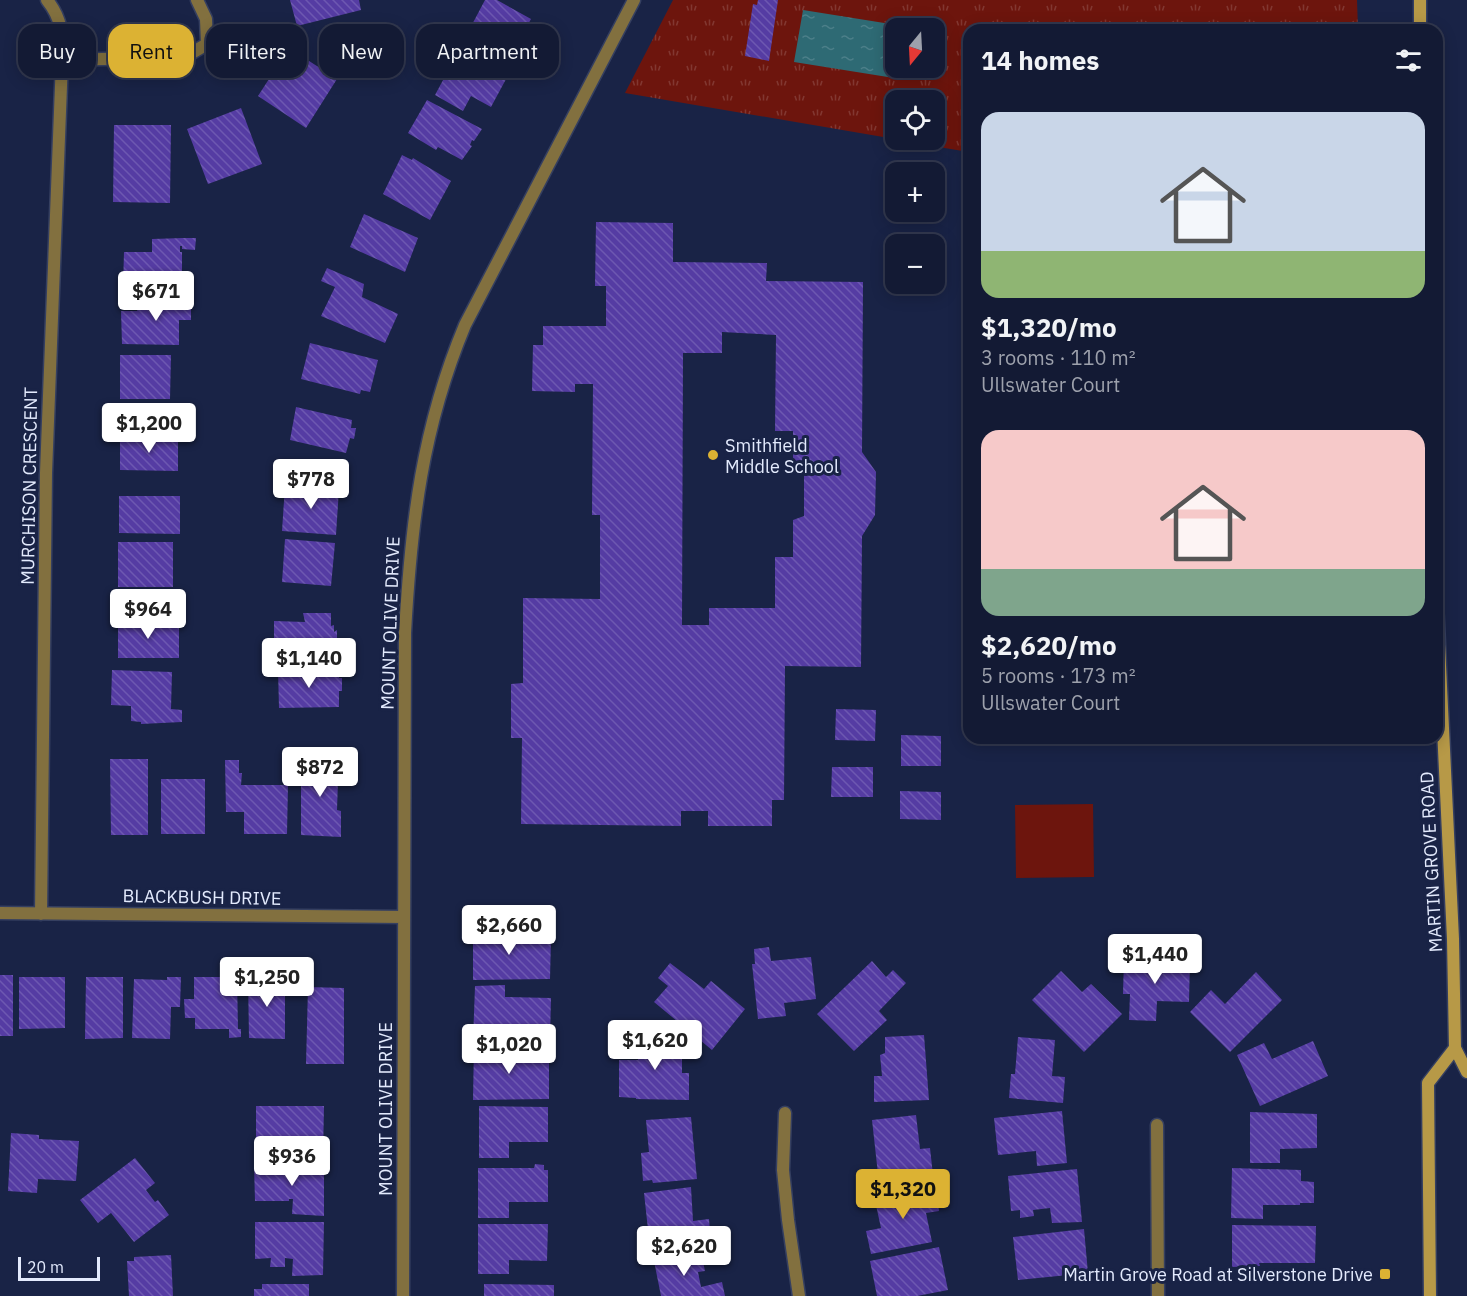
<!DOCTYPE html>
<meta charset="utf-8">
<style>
body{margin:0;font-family:"IBM Plex Sans",sans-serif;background:#1c233c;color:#f1f3f6;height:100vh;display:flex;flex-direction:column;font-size:22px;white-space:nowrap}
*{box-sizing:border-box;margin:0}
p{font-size:20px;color:#9da1ac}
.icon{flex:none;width:33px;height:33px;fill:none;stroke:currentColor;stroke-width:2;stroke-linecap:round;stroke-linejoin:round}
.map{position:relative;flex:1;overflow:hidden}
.panel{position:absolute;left:963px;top:24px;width:480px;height:720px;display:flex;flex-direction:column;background:#131a34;border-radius:18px;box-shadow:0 3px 15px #0003,0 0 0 2px #32384f}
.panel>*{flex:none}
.guide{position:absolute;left:18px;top:24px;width:570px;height:54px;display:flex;gap:12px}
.needle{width:39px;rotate:198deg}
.fabs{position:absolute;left:885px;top:18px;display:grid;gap:12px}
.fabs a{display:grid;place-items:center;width:60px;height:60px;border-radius:12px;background:#131a34;box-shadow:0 3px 15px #0003,0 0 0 2px #32384f;font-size:30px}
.scale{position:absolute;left:18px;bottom:15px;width:82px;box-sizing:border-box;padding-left:6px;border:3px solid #e3eafd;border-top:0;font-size:16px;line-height:21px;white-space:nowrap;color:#e3eafd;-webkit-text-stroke:4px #192346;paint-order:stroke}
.price{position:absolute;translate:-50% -51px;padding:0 14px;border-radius:6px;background:#fff;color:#222;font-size:20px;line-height:39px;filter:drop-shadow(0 2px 3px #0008)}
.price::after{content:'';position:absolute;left:50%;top:36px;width:18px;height:14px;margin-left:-9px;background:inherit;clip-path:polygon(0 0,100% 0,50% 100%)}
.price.active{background:#dcb233;color:#111}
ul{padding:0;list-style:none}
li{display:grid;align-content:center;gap:12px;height:318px;padding:0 18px}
li span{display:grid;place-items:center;height:186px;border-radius:18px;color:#555}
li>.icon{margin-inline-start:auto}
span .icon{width:108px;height:108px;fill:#fffc;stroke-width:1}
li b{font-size:26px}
h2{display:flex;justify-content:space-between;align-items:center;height:72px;padding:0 18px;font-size:26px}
.chip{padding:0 21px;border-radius:18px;background:#131a34;box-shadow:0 3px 15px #0003,0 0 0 2px #32384f;font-size:21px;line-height:54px}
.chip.active{background:#dcb233;color:#111}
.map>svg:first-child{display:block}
.green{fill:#6d150d}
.park{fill:url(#park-tufts);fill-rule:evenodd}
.water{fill:url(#water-ripples)}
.building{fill:url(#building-back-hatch);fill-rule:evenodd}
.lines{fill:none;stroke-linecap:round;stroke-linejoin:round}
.minor-casing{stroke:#353f60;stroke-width:15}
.secondary-casing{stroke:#353f60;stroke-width:15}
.minor{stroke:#82703f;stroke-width:12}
.secondary{stroke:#b79947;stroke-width:12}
.poi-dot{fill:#dcb233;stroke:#192346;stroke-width:2}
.labels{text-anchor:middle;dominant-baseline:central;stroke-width:6;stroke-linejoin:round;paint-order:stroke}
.poi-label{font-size:18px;fill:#e3eafd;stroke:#192346;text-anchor:start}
.street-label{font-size:18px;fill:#e3eafd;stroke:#192346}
</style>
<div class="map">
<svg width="1467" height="1296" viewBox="0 0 1467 1296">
<defs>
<pattern id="park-tufts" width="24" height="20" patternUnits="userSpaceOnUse" patternTransform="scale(1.5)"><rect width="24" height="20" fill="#6d150d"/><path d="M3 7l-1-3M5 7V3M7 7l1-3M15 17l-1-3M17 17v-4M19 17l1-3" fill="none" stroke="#823731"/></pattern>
<pattern id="water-ripples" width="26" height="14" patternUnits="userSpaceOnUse" patternTransform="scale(1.5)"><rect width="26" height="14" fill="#2e6a74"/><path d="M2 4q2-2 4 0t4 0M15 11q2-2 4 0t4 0" fill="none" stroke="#4c7f89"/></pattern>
<pattern id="building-back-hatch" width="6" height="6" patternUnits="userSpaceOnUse" patternTransform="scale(1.5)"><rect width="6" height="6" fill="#553ca3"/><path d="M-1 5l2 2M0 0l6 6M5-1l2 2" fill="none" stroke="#6d58b1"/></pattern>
</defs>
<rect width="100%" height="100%" fill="#192346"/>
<path class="green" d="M1093 804 1094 877 1016 878 1015 805Z"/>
<path class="park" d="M673 0H1357L1358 30H969V152L896 140H934V100H896L895 139 625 93ZM896 28H934V68H896Z"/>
<path class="water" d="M803 10 903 26 902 28H896L894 78 794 62Z"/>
<path class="building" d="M290 0H359L361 10 297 26Z
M485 0H497L531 19 510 58 467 34Z
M758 0H778L769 61 745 56 753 4 757 5Z
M464 41 512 68 491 107 471 96 463 111 435 95Z
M289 48 337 79 306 128 258 96Z
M427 100 482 129 474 141 472 140 470 145 472 146 462 160 438 147 436 150 408 133Z
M241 108 262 164 208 184 187 129Z
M114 125H171L170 203 113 202Z
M402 155 412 160 413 158 451 181 430 220 383 194Z
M364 214 418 238 405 272 350 247Z
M596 222 673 223V262L767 263 766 281 863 282 862 452 876 472 875 515 862 536 861 667 785 666 784 800H772V826H708V811H681V826L521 824 522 738H511V684L523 683V598L600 599V515H592L593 384H575V392L532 391 533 345H543V326H606V286H595ZM722 332 776 335 775 431H793V468L804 471V516L793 520V557H775V608H709V625H682L683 353H722Z
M183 238H196L195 250 182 249V246H180V252H182V289L123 288 124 252H152V239Z
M327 268 364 284 362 297 398 314 385 343 321 316 335 287 321 281Z
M157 297H191V320H179V345L122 344 121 311H137L139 304 155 303 153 312H155Z
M310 343 378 360 370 392 361 390 360 394 301 379Z
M120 355H171L170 399H120Z
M296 407 352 420 351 428H356L354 439 350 438 346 453 290 440Z
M120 437 178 438V471L120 470Z
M285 486 339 489 336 535 282 531Z
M119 496H180V534L119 533Z
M285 539 335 543 331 586 282 582Z
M118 542H173V587H118Z
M303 613H331V626L334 625V632L337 630V641H334L333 662 274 661V621L305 622Z
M118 621H179V658H118Z
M112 670 172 672 171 709 182 710V722L141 724V722L131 721V706L111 705Z
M278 670H340L339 678H342V691H339V707L279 708Z
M836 709 876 710 875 741 835 740Z
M901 735 941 736V766H901Z
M110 759H148V835H111Z
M311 759 341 761V780L338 781 337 810 341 811V837L301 835V761L311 762Z
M225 760H239V773H242L241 785H288L287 834H244V812H226Z
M832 767H873V797H831Z
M161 779H205V834H161Z
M900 791 941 792V820L900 819Z
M473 925 505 926V937L551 938 550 979 473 980Z
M769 947 771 961 811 957 816 999 784 1003 786 1016 758 1019 752 964H755L754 949Z
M1124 958 1190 960 1189 1002 1157 1001 1156 1021 1129 1020 1130 994H1123Z
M872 961 886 977 893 970 906 983 879 1011 887 1020 854 1051 817 1014Z
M670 963 704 989 711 981 745 1009 712 1050 654 1002 668 986 658 978Z
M1061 971 1082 992 1091 984 1122 1014 1084 1052 1032 1000Z
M1256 972 1282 1000 1230 1052 1190 1012 1211 990 1225 1004Z
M0 975H13V1036H0Z
M19 977H65V1028L19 1029Z
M86 977H123V1038L85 1039Z
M167 977H181L180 1007H171L170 1039 132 1038 134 979 167 980Z
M194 977H237L238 1029H241V1037L229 1038V1029H195V1018H185L184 999H194Z
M248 978H285V1039L249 1038Z
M505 985V997L551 998 550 1039 502 1040V1042L473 1041 475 986Z
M308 987 344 988V1064H306Z
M924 1035 929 1100 874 1102V1076H882L880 1055 885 1053V1037Z
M638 1036 682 1037V1073H689V1100L636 1099V1098L619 1097V1060H638Z
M1018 1037 1055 1040 1052 1076 1065 1077 1063 1103 1009 1098 1011 1074H1015Z
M1313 1041 1328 1076 1260 1106 1237 1055 1264 1043 1272 1059Z
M474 1044H504V1057H549V1099L473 1100Z
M256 1106H324L323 1156H294V1149H273L275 1142 256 1141Z
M479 1106 548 1107V1142H509V1158H479Z
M1062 1111 1067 1163 1037 1166 1036 1151 998 1155 994 1118Z
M1250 1112 1317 1114V1148L1280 1149V1163H1250Z
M916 1115 920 1149 930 1148 933 1175 924 1176V1178L879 1183 872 1120Z
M691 1117 697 1179 653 1183 652 1180 643 1181 641 1153 649 1152 646 1120Z
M11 1133 39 1135V1139L79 1141 76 1181 38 1179 37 1193 8 1191Z
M135 1158 155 1183 146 1190 155 1202 158 1200 169 1215 134 1242 111 1213 98 1223 80 1200Z
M535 1164 544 1165V1170H548V1202H509V1218H478V1168H534Z
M254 1165 324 1166V1216L292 1214 293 1199H289V1201H255Z
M1232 1168 1301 1170V1181L1314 1182V1203H1300V1205H1263V1219L1231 1218Z
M1077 1169 1082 1222 1052 1223 1050 1208 1033 1210 1034 1216 1020 1218V1210L1011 1211 1008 1176Z
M691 1187 693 1221 709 1219 711 1243 650 1248 644 1193Z
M921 1188V1190L935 1188 939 1211 926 1213 932 1242 871 1254 866 1231 881 1228 874 1196Z
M255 1222H324L323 1275 292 1276 293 1259 285 1258V1267H270L271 1258 255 1259Z
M478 1224H548L547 1261 509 1260V1274H478Z
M1232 1225 1316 1226 1315 1263H1259L1260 1266 1232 1267Z
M1084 1229 1088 1273 1018 1280 1013 1237Z
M939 1247 948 1290 917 1296H877L870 1261Z
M701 1252 705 1271 698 1272 701 1287 722 1282 725 1296H661L654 1261Z
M171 1255 173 1296H129L127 1261H134V1257Z
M262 1284H309V1296H254V1289H262Z
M484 1284 554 1285V1296H484Z"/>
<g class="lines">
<g class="minor-casing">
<path id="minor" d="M62 60 185 57 207 44 206 19 197 0
M0 913 404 917
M41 914 46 473 62 60C62 35 63 20 47 0
M785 1113 783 1170 788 1220 799 1296
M1157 1125 1158 1296
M403 1296 405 633C411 523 422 428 465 325L634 0"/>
</g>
<g class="secondary-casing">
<path id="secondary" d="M1420 0V30
M1437 602 1453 939 1455 1048 1467 1072
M1430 1296 1428 1083 1455 1048"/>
</g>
<use href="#minor" class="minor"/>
<use href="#secondary" class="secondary"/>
</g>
<g class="poi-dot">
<circle cx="713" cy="455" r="6"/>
<rect x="1379" y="1268" width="12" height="12" rx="3"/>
</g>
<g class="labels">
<g class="poi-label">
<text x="725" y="445">Smithfield<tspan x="725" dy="21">Middle School</tspan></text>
<text x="1373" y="1274" text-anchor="end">Martin Grove Road at Silverstone Drive</text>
</g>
<g class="street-label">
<text transform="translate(29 486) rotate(-89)">MURCHISON CRESCENT</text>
<text transform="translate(390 623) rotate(-88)">MOUNT OLIVE DRIVE</text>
<text transform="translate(1431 862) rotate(-93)">MARTIN GROVE ROAD</text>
<text transform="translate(202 897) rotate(1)">BLACKBUSH DRIVE</text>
<text transform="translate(385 1109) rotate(-90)">MOUNT OLIVE DRIVE</text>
</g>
</g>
</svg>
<div class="fabs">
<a><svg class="needle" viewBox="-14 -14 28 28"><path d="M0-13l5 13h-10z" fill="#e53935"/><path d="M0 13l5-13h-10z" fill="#9da1ac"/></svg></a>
<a><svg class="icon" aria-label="locate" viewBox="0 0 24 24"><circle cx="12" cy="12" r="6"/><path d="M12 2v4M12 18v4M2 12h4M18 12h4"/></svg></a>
<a>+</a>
<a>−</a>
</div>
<div class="scale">20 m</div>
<b class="price" style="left:156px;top:322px">$671</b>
<b class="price" style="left:149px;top:454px">$1,200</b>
<b class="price" style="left:311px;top:510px">$778</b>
<b class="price" style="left:148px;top:640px">$964</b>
<b class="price" style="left:309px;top:689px">$1,140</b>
<b class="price" style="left:320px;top:798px">$872</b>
<b class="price" style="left:509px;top:956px">$2,660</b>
<b class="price" style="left:1155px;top:985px">$1,440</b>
<b class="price" style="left:267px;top:1008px">$1,250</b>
<b class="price" style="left:655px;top:1071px">$1,620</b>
<b class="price" style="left:509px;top:1075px">$1,020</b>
<b class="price" style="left:292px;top:1187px">$936</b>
<b class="price active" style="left:903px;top:1220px">$1,320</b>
<b class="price" style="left:684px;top:1277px">$2,620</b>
<div class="guide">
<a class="chip">Buy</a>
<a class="chip active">Rent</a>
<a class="chip">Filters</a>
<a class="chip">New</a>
<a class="chip">Apartment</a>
</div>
<section class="panel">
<h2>14 homes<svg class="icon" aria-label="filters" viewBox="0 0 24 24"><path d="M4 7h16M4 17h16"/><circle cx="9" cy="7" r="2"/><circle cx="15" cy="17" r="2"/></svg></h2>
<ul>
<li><span style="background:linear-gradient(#c9d6e8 75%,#8fb573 0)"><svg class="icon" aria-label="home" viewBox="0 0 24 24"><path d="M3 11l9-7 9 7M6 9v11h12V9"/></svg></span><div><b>$1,320/mo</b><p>3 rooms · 110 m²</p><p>Ullswater Court</p></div></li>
<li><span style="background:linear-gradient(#f6c9c9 75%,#7fa58c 0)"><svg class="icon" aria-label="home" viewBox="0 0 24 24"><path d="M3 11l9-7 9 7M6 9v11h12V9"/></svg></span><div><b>$2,620/mo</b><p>5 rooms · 173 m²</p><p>Ullswater Court</p></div></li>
</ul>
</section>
</div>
